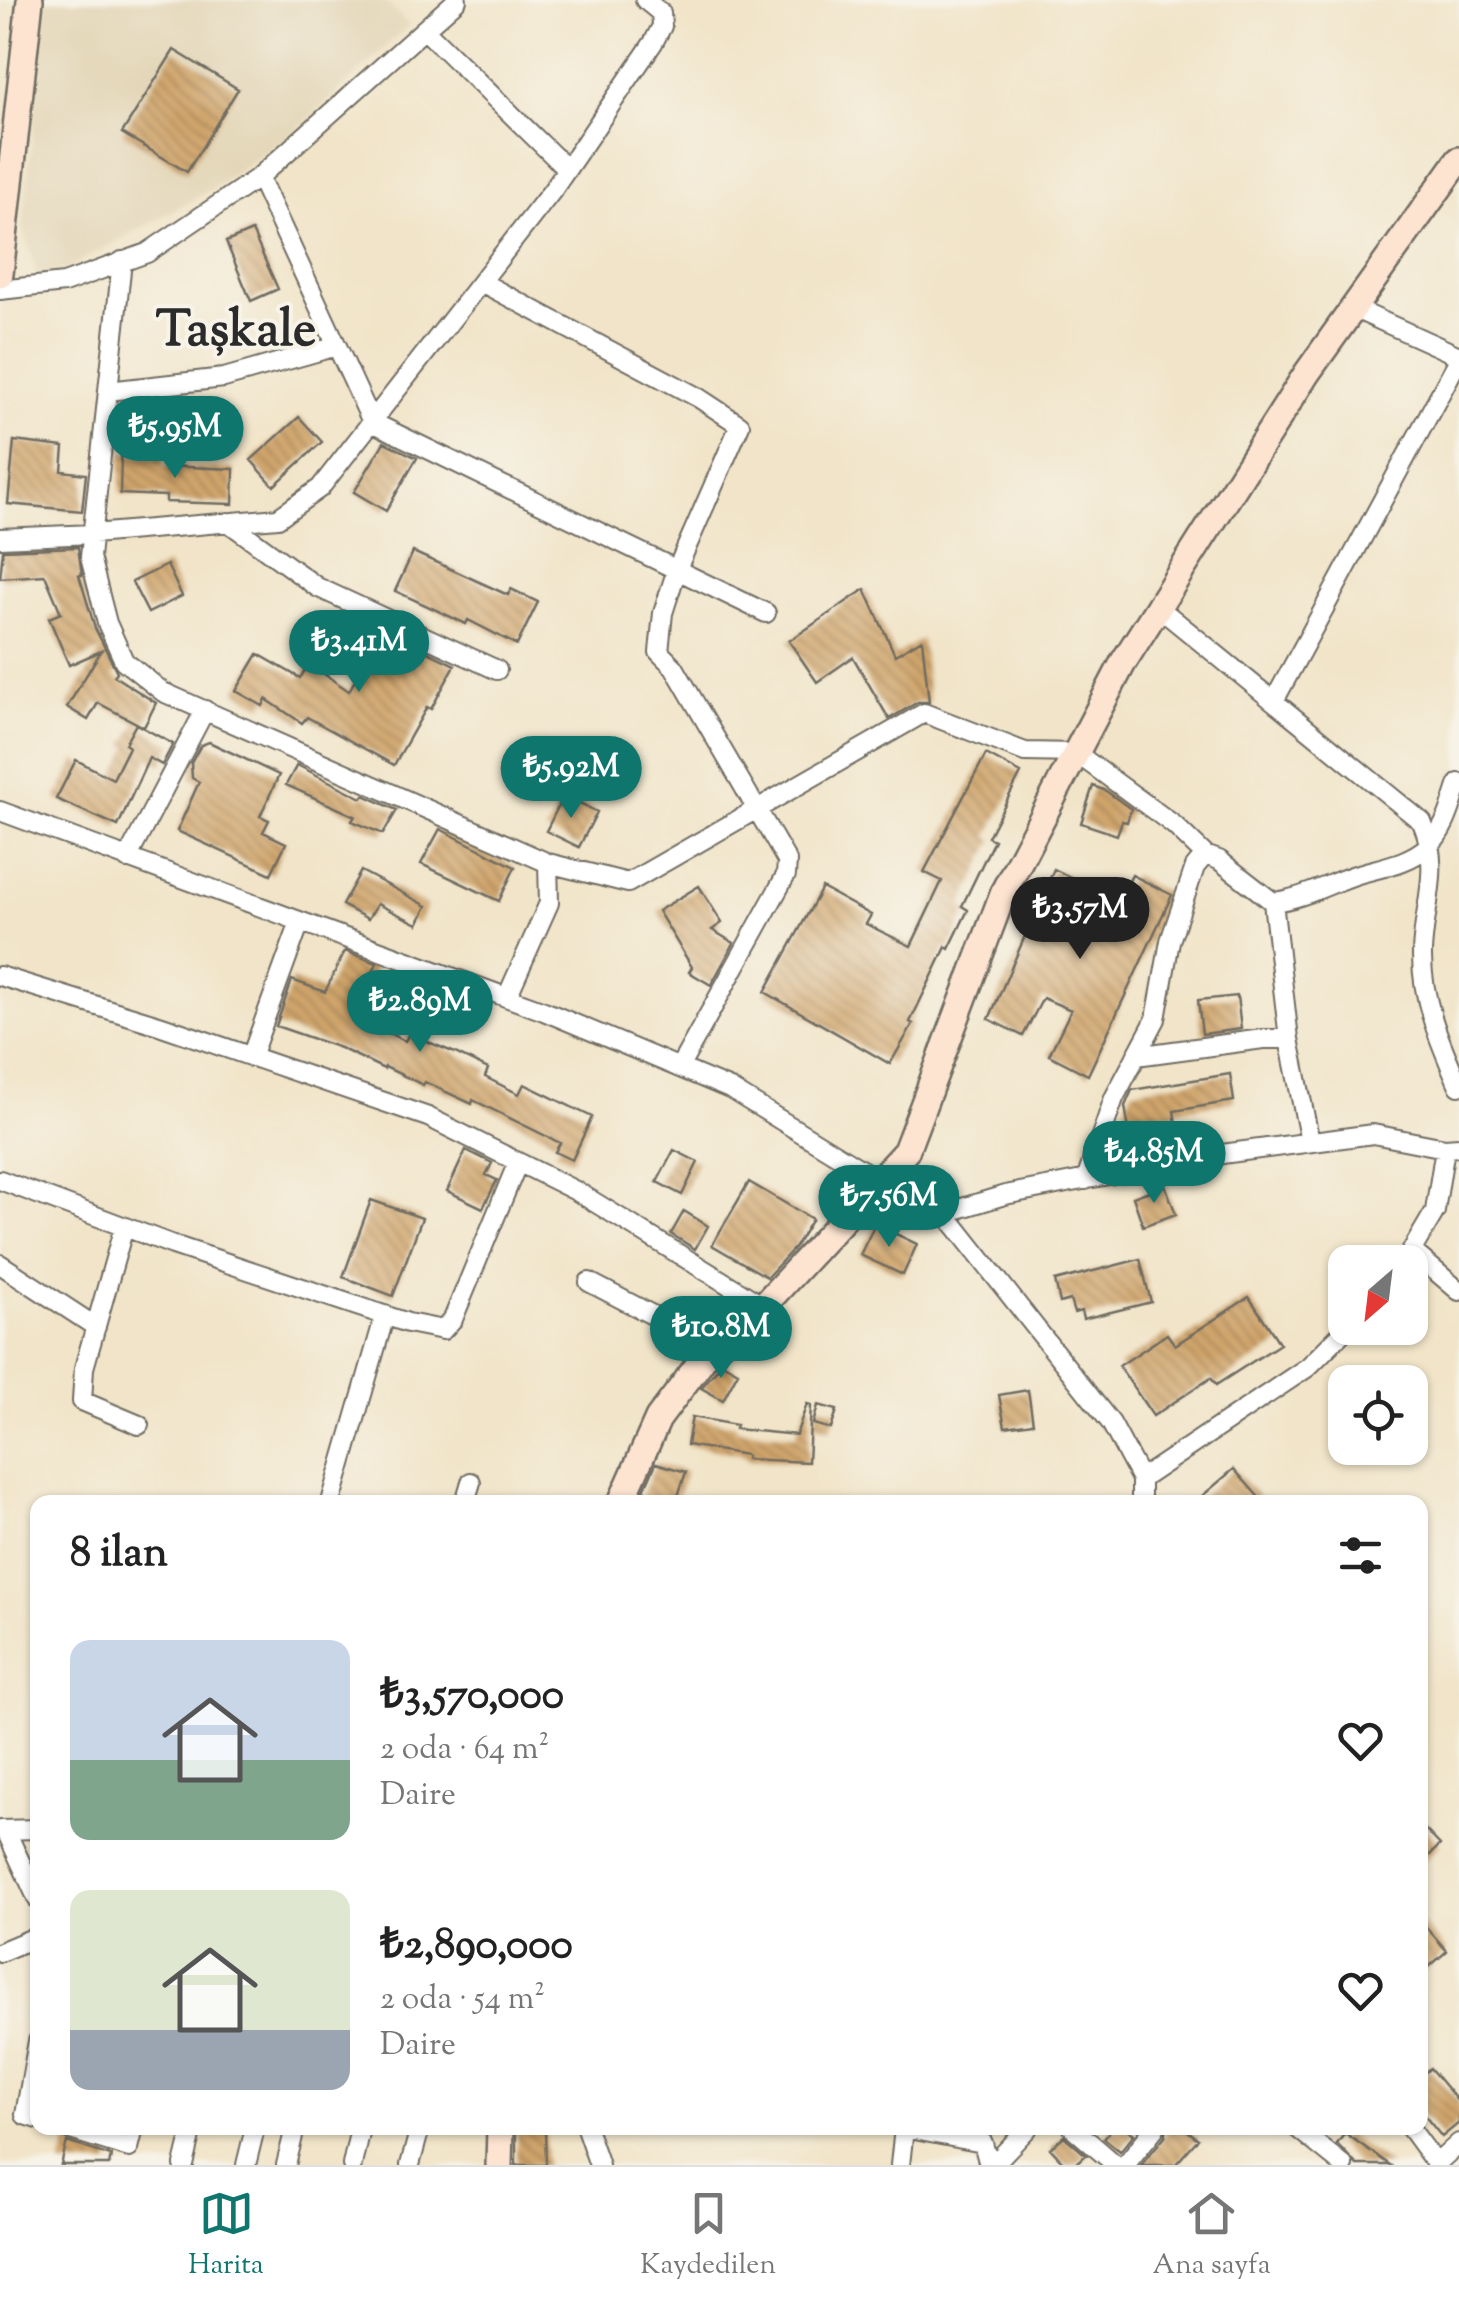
<!DOCTYPE html>
<html lang="tr">
<meta charset="utf-8">
<style>
body{margin:0;font-family:"Sorts Mill Goudy",serif;background:#f6f6f6;color:#222;height:100vh;display:flex;flex-direction:column;font-size:38px;white-space:nowrap}
*{box-sizing:border-box;margin:0}
p{font-size:32px;color:#767676}
.icon{flex:none;width:55px;height:55px;fill:none;stroke:currentColor;stroke-width:2;stroke-linecap:round;stroke-linejoin:round}
.map{position:relative;flex:1;overflow:hidden}
.sheet{position:absolute;left:30px;top:1495px;width:1398px;height:640px;display:flex;flex-direction:column;background:#fff;border-radius:20px;box-shadow:0 2px 8px #0004}
.sheet>*{flex:none}
.needle{width:65px;rotate:208deg}
.tools{position:absolute;left:1328px;top:1245px;display:grid;gap:20px}
.tools a{display:grid;place-items:center;width:100px;height:100px;border-radius:20px;background:#fff;box-shadow:0 2px 8px #0004;font-size:50px}
.price{position:absolute;translate:-50% -85px;padding:0 22px;border-radius:35px;background:#0f766e;color:#fff;font-size:32px;line-height:65px;filter:drop-shadow(0 2px 5px #0008)}
.price::after{content:'';position:absolute;left:50%;top:60px;width:30px;height:22px;margin-left:-15px;background:inherit;clip-path:polygon(0 0,100% 0,50% 100%)}
.price.active{background:#222;color:#fff}
ul{padding:0;list-style:none}
li{display:flex;align-items:center;gap:30px;height:250px;padding:0 40px}
li span{display:grid;place-items:center;flex:none;width:280px;height:200px;border-radius:20px;color:#555}
li>.icon{margin-inline-start:auto}
span .icon{width:120px;height:120px;fill:#fffc;stroke-width:1}
li b{font-size:42px}
h2{display:flex;justify-content:space-between;align-items:center;height:120px;padding:0 40px;font-size:42px}
.tabs{display:flex;justify-content:space-around;align-items:center;height:140px;border-top:2px solid #e0e0e0;background:#fff;font-size:28px;color:#767676}
.tabs a{display:grid;justify-items:center;gap:5px}
.tabs .active{color:#0f766e}
.map>svg:first-child{display:block}
.built{fill:#e3d6b7}
.building{fill:url(#building-back-hatch)}
.lines{fill:none;stroke-linecap:round;stroke-linejoin:round}
.street-casing{stroke:#706c62;stroke-width:22}
.secondary-casing{stroke:#706c62;stroke-width:30}
.street{stroke:#fff;stroke-width:18}
.secondary{stroke:#fde4d1;stroke-width:25}
.labels{text-anchor:middle;dominant-baseline:central;stroke-width:8;stroke-linejoin:round;paint-order:stroke}
.district-label{font-size:50px;font-weight:bold;fill:#2b2b2b;stroke:#f7f3e8}
</style>
<div class="map">
<svg width="1459" height="2165" viewBox="0 0 1459 2165">
<defs>
<pattern id="building-back-hatch" width="6" height="6" patternUnits="userSpaceOnUse" patternTransform="scale(2.5)"><rect width="6" height="6" fill="#d0a56c"/><path d="M-1 5l2 2M0 0l6 6M5-1l2 2" fill="none" stroke="#a98759"/></pattern>
</defs>
<rect width="100%" height="100%" fill="#f7f3e8"/>
<filter id="ink" filterUnits="userSpaceOnUse"><feTurbulence type="fractalNoise" baseFrequency=".01" numOctaves="2"/><feDisplacementMap in="SourceGraphic" scale="20" xChannelSelector="R" yChannelSelector="G"/><feConvolveMatrix kernelMatrix="1 2 1 2 8 2 1 2 1" color-interpolation-filters="sRGB"/></filter>
<filter id="wash" filterUnits="userSpaceOnUse"><feTurbulence type="fractalNoise" baseFrequency=".0048" numOctaves="4" result="noise"/><feDisplacementMap in="SourceGraphic" scale="40" xChannelSelector="R" yChannelSelector="G"/><feGaussianBlur stdDeviation="2.25" result="paint"/><feColorMatrix in="noise" values="0 0 0 0 0 0 0 0 0 0 0 0 0 0 0 0 0 1.4 0 .05"/><feComposite in="paint" operator="in"/></filter>
<g filter="url(#wash)">
<rect width="100%" height="100%" fill="#f1e4c8"/>
<path class="built" d="M46 0H383L409 25 295 132 217 186 67 269 37 276 23 226Z"/>
<g id="blocks">
<path class="building" d="M174 50 238 89 187 172 122 133Z
M252 231 278 289 251 301 226 242Z
M299 417 322 442 274 486 251 460Z
M14 441 64 447 62 471 86 474 82 511 8 504Z
M384 442 417 458 386 511 354 492Z
M121 454 163 456V466L234 469 233 504 166 502V496L120 494Z
M78 547 82 575H79L95 628 117 672 114 676 156 703 144 727 98 703 88 720 67 707 101 651 69 665 49 618 61 613 45 575 0 578 3 550Z
M413 552 508 595 511 589 538 602 517 645 468 620 466 624 395 591Z
M167 565 182 596 148 613 132 582Z
M865 589 895 655 922 639 929 702H918L889 719 853 657 817 682 789 641Z
M382 630 455 665 431 709 427 707 394 765 307 717 302 723 266 699 263 706 236 691 258 654 300 678 309 664 349 691Z
M136 724 173 744 162 765 149 758 118 826 56 799 76 760 113 779 129 747 125 744Z
M209 742 279 775 260 816 269 820 263 832 286 843 271 874 177 831 199 782 192 778 191 763 201 745Z
M986 754 1021 773 988 837 994 840 962 906 968 910 949 949 946 947 910 1022 913 1024 890 1064 765 992 822 888 871 915 866 924 911 946 942 881 924 872Z
M297 765 362 798 364 795 397 810 383 834 352 821 355 816 286 785Z
M1093 786 1106 791 1131 809 1127 822 1122 821 1117 835 1081 823Z
M564 795 597 812 579 847 546 831Z
M440 829 515 867 499 901 421 864Z
M1054 869 1119 901 1132 875 1172 895 1088 1075 1049 1055 1071 1010 1043 998 1023 1036 989 1019Z
M361 871 427 906 418 924 377 904 368 919 342 905Z
M699 886 722 923 712 930 734 943 711 985 689 972 692 967 658 911Z
M345 951 377 963 353 1015 405 1041 409 1034 455 1053 488 1069 485 1077 519 1094 524 1084 592 1117 572 1160 555 1152 560 1143 473 1100 472 1104 425 1082 423 1085 385 1067 384 1069 340 1048 276 1026 292 980 325 992Z
M1237 996 1241 1029 1202 1034 1198 1000Z
M1230 1074 1234 1101 1174 1111 1178 1135 1131 1143 1125 1106 1132 1090Z
M466 1150 492 1163 486 1175 497 1180 483 1208 447 1191Z
M674 1150 698 1162 682 1195 657 1182Z
M749 1182 812 1219 795 1247 767 1277 712 1245Z
M1165 1185 1176 1214 1143 1226 1133 1197Z
M371 1200 422 1218 393 1296 343 1277Z
M684 1211 708 1226 695 1249 671 1234Z
M875 1224 917 1244 903 1275 860 1255Z
M1140 1259 1151 1302 1083 1319 1081 1311 1074 1313 1070 1300 1060 1303 1055 1281Z
M1249 1297 1280 1344 1216 1385 1211 1378 1153 1416 1119 1366 1167 1334 1175 1345Z
M722 1363 738 1372 723 1400 701 1388Z
M1028 1390 1033 1423 1005 1427 999 1395Z
M807 1404 811 1405 808 1462 746 1459V1455L687 1445 692 1417 736 1425 735 1429 796 1435Z
M818 1405 837 1410 831 1429 813 1424Z
M656 1463 686 1472 676 1502H652L640 1499Z
M1234 1469 1263 1502H1195Z
M1420 1824 1440 1845 1420 1865Z
M1420 1920 1447 1951 1420 1975Z
M1430 2068 1459 2103V2123L1442 2137 1420 2110V2077Z
M516 2128H545L546 2165H516Z
M1112 2128H1125L1134 2134 1120 2151 1104 2138Z
M1167 2128H1184L1198 2139 1175 2165H1141L1165 2136Z
M1345 2133 1390 2165H1357L1337 2144Z
M1064 2136 1086 2155 1075 2165H1066L1050 2148Z
M67 2142 111 2156 109 2165H61Z"/>
</g>
</g>
<g filter="url(#ink)">
<use href="#blocks" fill-opacity="0" stroke="#706c62" stroke-width="2.5"/>
<g class="lines">
<g class="street-casing">
<path id="street" d="M425 30 567 169
M259 177 372 422 766 613
M122 261 90 557 107 623 124 661 163 692 548 863 549 903 507 997
M481 282 699 398 740 425 677 569 663 613 659 652 674 667 787 861 786 875 679 1068
M0 290 64 283 147 253 259 177 457 0
M1353 308 1459 356
M108 391 224 378 337 346
M228 522 317 587 497 670
M0 538 93 534 278 518 320 488 552 191 653 43 662 26 661 13 645 0
M1158 607 1422 822C1442 868 1424 904 1422 952 1421 1000 1440 1042 1459 1086
M1274 701 1459 359
M0 811 544 1011 730 1089 878 1180 945 1213 1111 1423 1141 1479V1502
M127 859 205 710
M548 863 628 883 924 713 1025 752 1076 753 1174 825 1205 855 1219 860 1273 902C1302 899 1328 884 1355 875 1381 867 1408 864 1428 846 1445 832 1452 804 1459 783
M1273 902 1289 1039 1310 1142
M0 976 159 1025 428 1117 578 1192 763 1306
M1136 1056 1263 1039H1289
M251 1057 300 922
M0 1180 173 1245 408 1323 443 1330 453 1319 518 1162
M1086 1180 1114 1098 1156 1019 1170 941 1195 867 1205 855
M945 1213 1005 1195 1207 1156 1373 1134 1445 1148 1459 1147
M124 1227 84 1368 82 1401 139 1425
M1412 1251 1459 1291
M1405 1262 1435 1211 1445 1148
M0 1264 96 1327
M589 1282 660 1319 705 1356
M1141 1479 1308 1367 1347 1328
M331 1502 385 1315
M465 1502 471 1482
M0 1830 38 1829
M6 1831 38 1900
M0 1952 38 1936
M38 2041 25 2115 38 2119
M64 2128 129 2148 134 2128
M586 2128 599 2165
M904 2128 983 2143 989 2165
M1073 2128 1116 2165
M1297 2128 1343 2165
M1410 2128 1437 2165
M184 2165 193 2128
M246 2165 255 2128
M286 2165 295 2128
M352 2165 360 2128
M410 2165 420 2128
M900 2165 904 2128
M993 2165 1028 2128
M1125 2165 1155 2128
M1435 2165 1459 2143"/>
</g>
<g class="secondary-casing">
<path id="secondary" d="M0 274 30 0
M621 1502 658 1419 705 1356 763 1306 906 1151 1004 891 1124 661 1307 373 1459 160
M499 2165 500 2128"/>
</g>
<use href="#street" class="street"/>
<use href="#secondary" class="secondary"/>
</g>
</g>
<g class="labels">
<g class="district-label">
<text x="236" y="333">Taşkale</text>
</g>
</g>
</svg>
<div class="tools">
<a><svg class="needle" viewBox="-14 -14 28 28"><path d="M0-13l5 13h-10z" fill="#e53935"/><path d="M0 13l5-13h-10z" fill="#767676"/></svg></a>
<a><svg class="icon" aria-label="locate" viewBox="0 0 24 24"><circle cx="12" cy="12" r="6"/><path d="M12 2v4M12 18v4M2 12h4M18 12h4"/></svg></a>
</div>
<b class="price" style="left:175px;top:481px">₺5.95M</b>
<b class="price" style="left:359px;top:695px">₺3.41M</b>
<b class="price" style="left:571px;top:821px">₺5.92M</b>
<b class="price active" style="left:1080px;top:962px">₺3.57M</b>
<b class="price" style="left:420px;top:1055px">₺2.89M</b>
<b class="price" style="left:1154px;top:1206px">₺4.85M</b>
<b class="price" style="left:889px;top:1250px">₺7.56M</b>
<b class="price" style="left:721px;top:1381px">₺10.8M</b>
<section class="sheet">
<h2>8 ilan<svg class="icon" aria-label="filters" viewBox="0 0 24 24"><path d="M4 7h16M4 17h16"/><circle cx="9" cy="7" r="2"/><circle cx="15" cy="17" r="2"/></svg></h2>
<ul>
<li><span style="background:linear-gradient(#c9d6e8 60%,#7fa58c 0)"><svg class="icon" aria-label="home" viewBox="0 0 24 24"><path d="M3 11l9-7 9 7M6 9v11h12V9"/></svg></span><div><b>₺3,570,000</b><p>2 oda · 64 m²</p><p>Daire</p></div><svg class="icon" aria-label="heart" viewBox="0 0 24 24"><path d="M12 20l-8-8c-3-5 5-10 8-4 3-6 11-1 8 4z"/></svg></li>
<li><span style="background:linear-gradient(#dfe7d0 70%,#9aa5b1 0)"><svg class="icon" aria-label="home" viewBox="0 0 24 24"><path d="M3 11l9-7 9 7M6 9v11h12V9"/></svg></span><div><b>₺2,890,000</b><p>2 oda · 54 m²</p><p>Daire</p></div><svg class="icon" aria-label="heart" viewBox="0 0 24 24"><path d="M12 20l-8-8c-3-5 5-10 8-4 3-6 11-1 8 4z"/></svg></li>
</ul>
</section>
</div>
<nav class="tabs">
<a class="active"><svg class="icon" aria-label="map" viewBox="0 0 24 24"><path d="M3 6l6-2 6 2 6-2v14l-6 2-6-2-6 2zM9 4v14M15 6v14"/></svg>Harita</a>
<a><svg class="icon" aria-label="saved" viewBox="0 0 24 24"><path d="M7 4h10v16l-5-4-5 4z"/></svg>Kaydedilen</a>
<a><svg class="icon" aria-label="home" viewBox="0 0 24 24"><path d="M3 11l9-7 9 7M6 9v11h12V9"/></svg>Ana sayfa</a>
</nav>
